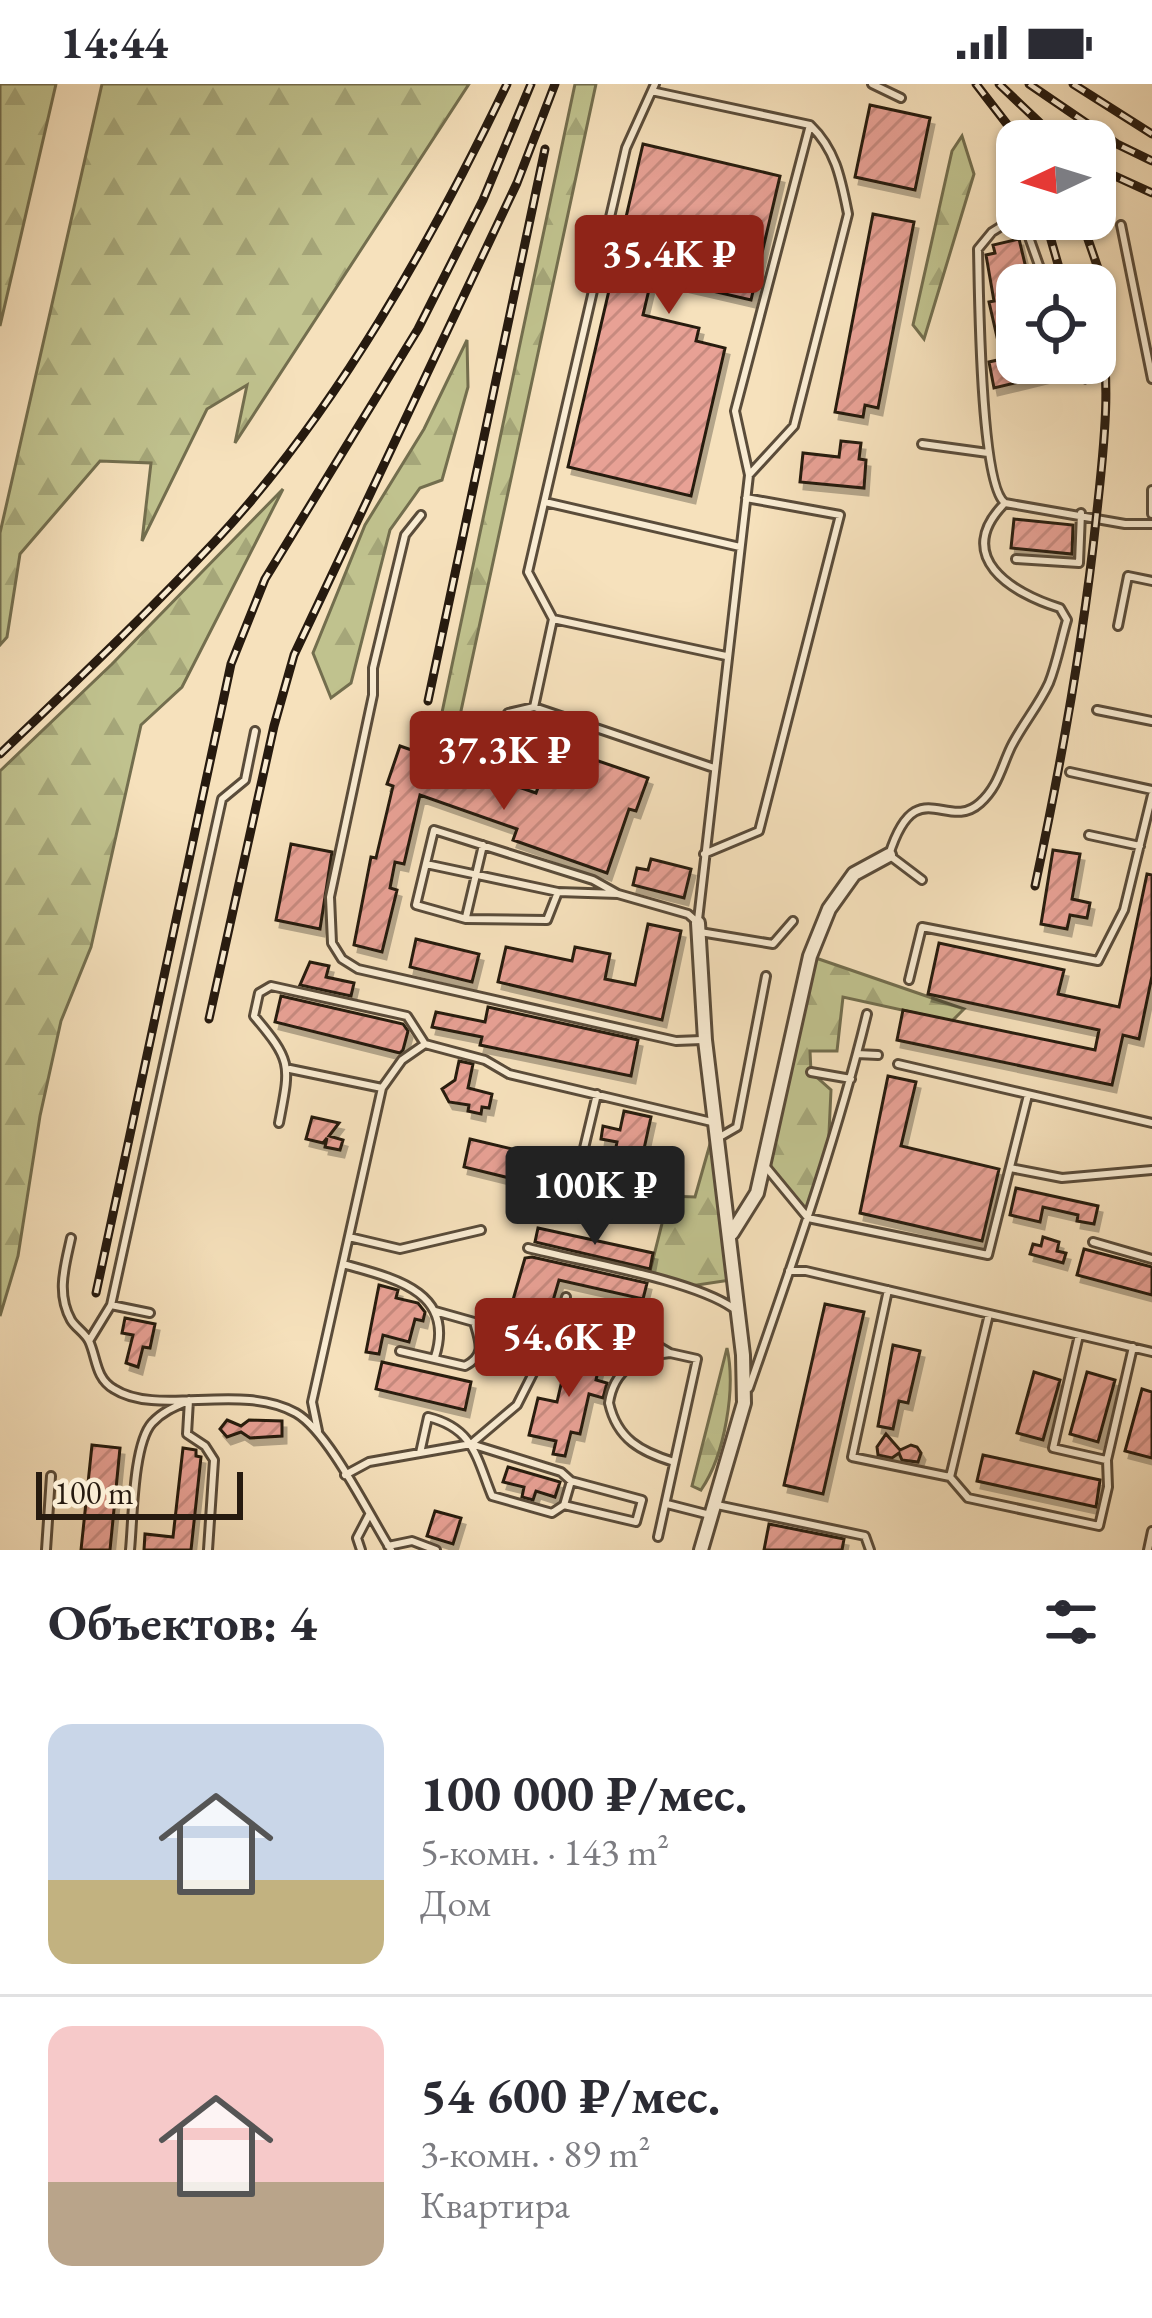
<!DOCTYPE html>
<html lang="ru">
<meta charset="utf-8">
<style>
body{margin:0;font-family:"EB Garamond",serif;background:#f7f7f7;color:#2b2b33;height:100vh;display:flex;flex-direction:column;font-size:45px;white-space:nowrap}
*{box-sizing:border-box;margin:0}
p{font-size:39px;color:#7c7c81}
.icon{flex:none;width:66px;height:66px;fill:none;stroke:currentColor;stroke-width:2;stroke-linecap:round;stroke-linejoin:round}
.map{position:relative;height:1466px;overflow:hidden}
.panel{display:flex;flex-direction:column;background:#fff;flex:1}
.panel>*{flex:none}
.needle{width:78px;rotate:266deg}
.controls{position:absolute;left:996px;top:36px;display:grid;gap:24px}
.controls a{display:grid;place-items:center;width:120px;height:120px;border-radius:24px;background:#fff;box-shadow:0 3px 9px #0004;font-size:60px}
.scale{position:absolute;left:36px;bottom:30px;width:207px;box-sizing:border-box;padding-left:12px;border:6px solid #261a0f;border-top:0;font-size:33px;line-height:42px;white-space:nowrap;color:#261a0f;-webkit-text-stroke:9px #f9ecd3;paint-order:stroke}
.price{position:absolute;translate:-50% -102px;padding:0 27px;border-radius:12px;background:#8f2418;color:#fff;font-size:39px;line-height:78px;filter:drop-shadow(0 3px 6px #0008)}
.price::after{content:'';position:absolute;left:50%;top:72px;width:36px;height:27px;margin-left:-18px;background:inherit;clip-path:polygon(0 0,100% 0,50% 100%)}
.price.current{background:#222;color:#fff}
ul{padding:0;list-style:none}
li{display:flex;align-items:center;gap:36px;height:300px;padding:0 48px}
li+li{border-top:3px solid #e1e1e2}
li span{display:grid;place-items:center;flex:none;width:336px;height:240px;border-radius:24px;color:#555}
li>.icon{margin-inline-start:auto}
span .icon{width:144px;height:144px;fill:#fffc;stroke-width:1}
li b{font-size:51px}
h2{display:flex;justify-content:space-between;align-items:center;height:144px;padding:0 48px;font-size:51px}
.status{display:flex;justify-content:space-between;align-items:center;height:84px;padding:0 60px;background:#fff;direction:ltr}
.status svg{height:33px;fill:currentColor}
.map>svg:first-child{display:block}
.forest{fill:url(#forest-firs);stroke:#736e4e;stroke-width:3}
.building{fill:url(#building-hatch);stroke:#261a0f;stroke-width:3;filter:url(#shadow)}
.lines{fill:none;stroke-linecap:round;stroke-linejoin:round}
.service-casing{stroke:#5a4c3a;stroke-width:12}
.minor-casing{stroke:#5a4c3a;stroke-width:18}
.service{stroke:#f9ecd3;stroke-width:6}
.minor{stroke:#f9ecd3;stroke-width:12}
.rail-casing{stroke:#261a0f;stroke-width:9}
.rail{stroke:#f9ecd3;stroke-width:4.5;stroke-dasharray:14;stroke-linecap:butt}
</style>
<div class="status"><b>14:44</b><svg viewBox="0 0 49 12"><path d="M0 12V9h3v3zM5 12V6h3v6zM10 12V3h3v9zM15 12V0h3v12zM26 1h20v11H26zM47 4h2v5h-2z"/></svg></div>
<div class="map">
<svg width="1152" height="1466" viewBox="0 0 1152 1466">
<defs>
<pattern id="forest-firs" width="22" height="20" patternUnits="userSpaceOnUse" patternTransform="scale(3)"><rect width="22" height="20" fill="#c0c28e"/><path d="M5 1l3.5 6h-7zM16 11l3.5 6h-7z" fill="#a5a679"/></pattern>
<pattern id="building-hatch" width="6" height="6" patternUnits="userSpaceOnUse" patternTransform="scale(3)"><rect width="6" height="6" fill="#e8a195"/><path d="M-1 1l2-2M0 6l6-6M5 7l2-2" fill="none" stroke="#c78a7f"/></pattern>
<filter id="shadow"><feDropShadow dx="4" dy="7" stdDeviation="0" flood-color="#0004"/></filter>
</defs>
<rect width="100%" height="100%" fill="#f6e1bc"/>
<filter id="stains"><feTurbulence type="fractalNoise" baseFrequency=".00167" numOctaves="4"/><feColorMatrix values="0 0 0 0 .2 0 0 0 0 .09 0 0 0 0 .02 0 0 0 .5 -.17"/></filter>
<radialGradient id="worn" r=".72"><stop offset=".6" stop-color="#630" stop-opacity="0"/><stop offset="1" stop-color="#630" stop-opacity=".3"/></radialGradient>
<path class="forest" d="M0 0H56L0 242Z
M102 0H469L235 359 247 301 207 325 142 457 151 379 100 377 20 470 7 553 0 561V449Z
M575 0H596L456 650 437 652Z
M962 52 974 90 924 255 913 241 952 67Z
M467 256 468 303 442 396 420 404 390 446 351 599 331 614 313 569 365 441 424 345Z
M283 405 182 603 141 641 91 863 61 937 40 1032 18 1172 0 1232V687L112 580Z
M810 872 964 925 952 937 843 913 837 967H810L811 988 831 1006 828 1071 808 1134 764 1080Z
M716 1039 737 1195 684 1203 648 1195 669 1112 695 1113Z
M727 1264C736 1304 725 1371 701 1406L692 1402Z"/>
<path class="building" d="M870 21 930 34 915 106 855 93Z
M643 60 780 92 751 216 652 193 643 231 699 244 696 257 725 264 691 412 568 383Z
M873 130 914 138 878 324 865 321 863 333 835 328Z
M1019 155 1030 201H1017V279H1049L1052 290 994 304 989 278 1002 275 989 218 994 217 986 171 995 169 993 161Z
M841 357 861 359 859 375 866 376 864 404 800 398 803 369 839 373Z
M1014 435 1073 441 1072 470 1011 464Z
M522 636 547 645 543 658 648 694 636 727 629 725 607 789 513 756 517 745 420 711 404 780 395 778 390 804 397 806 382 868 354 861 371 773 376 774 393 702 387 700 400 662 536 709 545 684 509 671Z
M291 760 332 768 320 845 276 836Z
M1053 766 1080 770 1072 815 1090 819 1087 834 1070 831 1067 845 1041 840Z
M651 775 691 785 684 814 633 801 637 784 648 786Z
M1147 790 1152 791V892L1139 955 1123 951 1112 1001 897 956 903 926 1095 966 1099 946 928 910 939 859 1064 886 1058 910 1119 923Z
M648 840 681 847 662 936 498 898 506 863 572 877 575 863 610 870 605 895 635 901Z
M416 855 479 870 472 898 410 883Z
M310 878 329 882 326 893 354 899 351 912 300 901Z
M281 912 403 940 408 947 403 966 400 969 275 938Z
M488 923 638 956 631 992 480 961 482 953 432 943 436 928 485 938Z
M459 977 473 980 468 1004 492 1010 489 1024 482 1023 481 1030 468 1027 469 1021 449 1018 442 1005 455 996Z
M888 992 916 998 901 1062 999 1085 982 1157 860 1129Z
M624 1027 651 1033 640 1083 613 1078 617 1058 601 1055 603 1042 620 1046Z
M312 1033 339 1039 329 1052 343 1056 340 1066 325 1063 327 1054 323 1059 306 1055Z
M470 1055 533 1070 526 1098 464 1083Z
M1016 1104 1098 1122 1094 1140 1077 1137 1078 1131 1043 1123 1040 1138 1010 1131Z
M538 1144 653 1169 650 1185 535 1158Z
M1043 1153 1059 1158 1057 1167 1066 1169 1063 1179 1030 1170 1033 1160 1041 1162Z
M1084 1165 1152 1183V1211L1077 1191Z
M532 1173 647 1199 643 1215 559 1196 548 1234 511 1223 525 1174Z
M379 1201 398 1206 396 1214 418 1219 425 1228 423 1237 415 1235 409 1258 383 1251 379 1270 366 1268Z
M825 1220 864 1228 823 1410 784 1401Z
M125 1234 155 1240 150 1264 143 1263 138 1283 126 1279 133 1251 122 1249Z
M585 1255 595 1258 592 1272 601 1274 596 1296 607 1299 603 1314 589 1310 580 1350 571 1348 565 1372 553 1370 556 1357 529 1351 538 1314 557 1318 569 1266 582 1269Z
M893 1261 920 1267 908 1319 899 1317 893 1345 878 1342Z
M382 1278 471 1298 465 1326 376 1305Z
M1034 1288 1060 1296 1043 1356 1017 1349Z
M1087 1288 1115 1296 1098 1358 1070 1350Z
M1142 1305 1152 1308V1374L1125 1367Z
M227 1336 241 1342 249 1336 282 1337V1352L250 1354 241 1348 227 1353 220 1345Z
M886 1350 900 1366 911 1361 917 1363 921 1369 918 1378 902 1376 899 1369 892 1374 878 1371 877 1363Z
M92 1361 120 1364 110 1466H81Z
M183 1364 196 1366V1372L201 1373 191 1466H144L145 1450 173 1453Z
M983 1371 1100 1396 1096 1423 977 1397Z
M508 1383 560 1398 555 1413 536 1407 533 1416 522 1413 524 1403 503 1398Z
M435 1427 461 1434 453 1460 427 1452Z
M769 1440 844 1455 842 1466H764Z"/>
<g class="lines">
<g class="service-casing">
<path id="service" d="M655 0 626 64 528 488 553 535 534 623 714 684
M872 0 901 14
M656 8 810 41C836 66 841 95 848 130L794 342 749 391
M1121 141 1152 295
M922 360 988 369
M1152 406V430
M545 418 740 463
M1005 419C980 401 979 205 978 165L992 148 1008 138 1025 142 1046 201
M1005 419 1125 440H1152
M421 431 405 451 373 584V611L330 813 332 859 342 875 358 885 676 957 702 956
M1016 475 1079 479 1081 429
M553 535 726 572
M1118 542 1128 492 1152 497
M1097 626 1152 637
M479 664 493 662 508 629 534 623
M1070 688 1152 706
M1089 751 1140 762
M704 770 759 747 840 431 746 414
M426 780 558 808 618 810 688 830 696 837
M922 796 889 771C916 686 947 749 980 719 998 703 1001 684 1011 663 1022 641 1039 621 1049 599 1057 579 1061 556 1067 536L1060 524C1011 509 952 472 1005 419
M558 808 547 836 466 835 416 821 434 746 593 796 618 810
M466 833 483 761
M698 836 749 391 735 327 810 41
M700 848 773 860 793 837
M909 896 922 843 1098 877 1124 826 1152 711
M857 970 878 971
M898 980 1152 1039
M290 985 382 1004
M811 988 851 995
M597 1010 579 1085 585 1105 626 1116 655 1098
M279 1039C290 981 293 978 254 932L259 909 271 902 407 932 425 960
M718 1054 737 1043 766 892
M766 1083 808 1134 988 1171 1028 1011
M1010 1084 1062 1094 1152 1086
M349 1153 400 1165 481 1146
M71 1154C65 1182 56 1209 71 1236 75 1243 85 1249 89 1257 97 1274 95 1294 114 1305 157 1333 242 1298 296 1329 329 1348 369 1431 391 1466
M1093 1158 1152 1175
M528 1164C582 1178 691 1195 733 1224
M343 1180C393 1194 456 1207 435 1273
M789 1187H806L1152 1268
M888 1206 852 1373 950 1393 968 1414 1099 1442 1108 1403 1107 1376 1133 1263
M111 1221 150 1229
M560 1236 646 1255 670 1269 697 1275 658 1453
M1079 1251 1053 1364 1106 1376
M89 1257 111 1221 222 715 245 696 255 647
M400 1267 465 1282C486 1271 480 1259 474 1238L435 1227
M670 1269C638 1272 614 1285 609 1319 617 1355 641 1368 674 1378
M749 1304C792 1180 836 1057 867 930
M189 1316 187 1350 205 1362 214 1376 208 1466
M318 1347 312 1318 382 1004 402 976 425 960 485 976 509 990 716 1039
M471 1360 517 1321 560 1236 566 1213
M420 1369 428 1333C473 1344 476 1372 492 1412L552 1429 564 1421 571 1397
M345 1391 369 1378 471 1360 561 1388 571 1397 642 1416 636 1438 564 1421
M950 1393 989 1230
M667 1420 710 1431
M717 1421 865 1452 870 1466
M388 1462 412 1457 436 1466
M46 1466 51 1392
M130 1466C133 1436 133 1360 152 1339 162 1328 174 1323 186 1318
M361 1466 357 1454 369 1431
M1148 1466 1152 1447"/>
</g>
<g class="minor-casing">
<path id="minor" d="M698 839 705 956 743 1271 744 1319 701 1466
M732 1149 757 1109 810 872 829 825 854 790 889 771"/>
</g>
<use href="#service" class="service"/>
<use href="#minor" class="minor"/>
<g class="rail-casing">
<path id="rail" d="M976 0 1020 57
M999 0 1059 57
M1029 0 1117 60 1152 77
M1073 0 1152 50
M1095 83 1152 109
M1045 135 1064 201
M1081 135 1101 193 1109 230
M1081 279 1085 296
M428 617 545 65
M0 670C74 599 150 527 220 452 338 324 432 156 507 0
M1035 802C1061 680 1083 560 1096 436 1104 362 1114 289 1095 216
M209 935 274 642 294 571 517 99 555 0
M96 1209 231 580 265 495 418 245 483 116 531 0"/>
</g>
<use href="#rail" class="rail"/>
</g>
<rect width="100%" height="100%" filter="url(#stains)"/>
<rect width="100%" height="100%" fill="url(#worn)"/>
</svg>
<div class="controls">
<a><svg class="needle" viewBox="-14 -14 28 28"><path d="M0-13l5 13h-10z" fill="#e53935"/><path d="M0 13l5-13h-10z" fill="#7c7c81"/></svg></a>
<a><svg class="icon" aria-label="locate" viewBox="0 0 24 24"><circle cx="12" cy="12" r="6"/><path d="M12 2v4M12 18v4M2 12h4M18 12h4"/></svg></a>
</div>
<div class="scale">100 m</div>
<b class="price" style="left:669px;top:233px">35.4K ₽</b>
<b class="price" style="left:504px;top:729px">37.3K ₽</b>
<b class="price current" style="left:595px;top:1164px">100K ₽</b>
<b class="price" style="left:569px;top:1316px">54.6K ₽</b>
</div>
<section class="panel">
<h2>Объектов: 4<svg class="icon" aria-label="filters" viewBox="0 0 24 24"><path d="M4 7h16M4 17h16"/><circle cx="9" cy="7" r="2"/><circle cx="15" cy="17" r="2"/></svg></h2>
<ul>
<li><span style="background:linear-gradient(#c9d6e8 65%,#c2b280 0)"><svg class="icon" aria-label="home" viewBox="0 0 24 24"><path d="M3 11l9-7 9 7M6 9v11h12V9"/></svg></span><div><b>100 000 ₽/мес.</b><p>5-комн. · 143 m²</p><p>Дом</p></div></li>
<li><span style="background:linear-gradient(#f6c9c9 65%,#b9a48a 0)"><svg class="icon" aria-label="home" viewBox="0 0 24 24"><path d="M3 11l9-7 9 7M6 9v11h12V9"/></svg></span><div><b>54 600 ₽/мес.</b><p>3-комн. · 89 m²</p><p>Квартира</p></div></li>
</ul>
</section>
